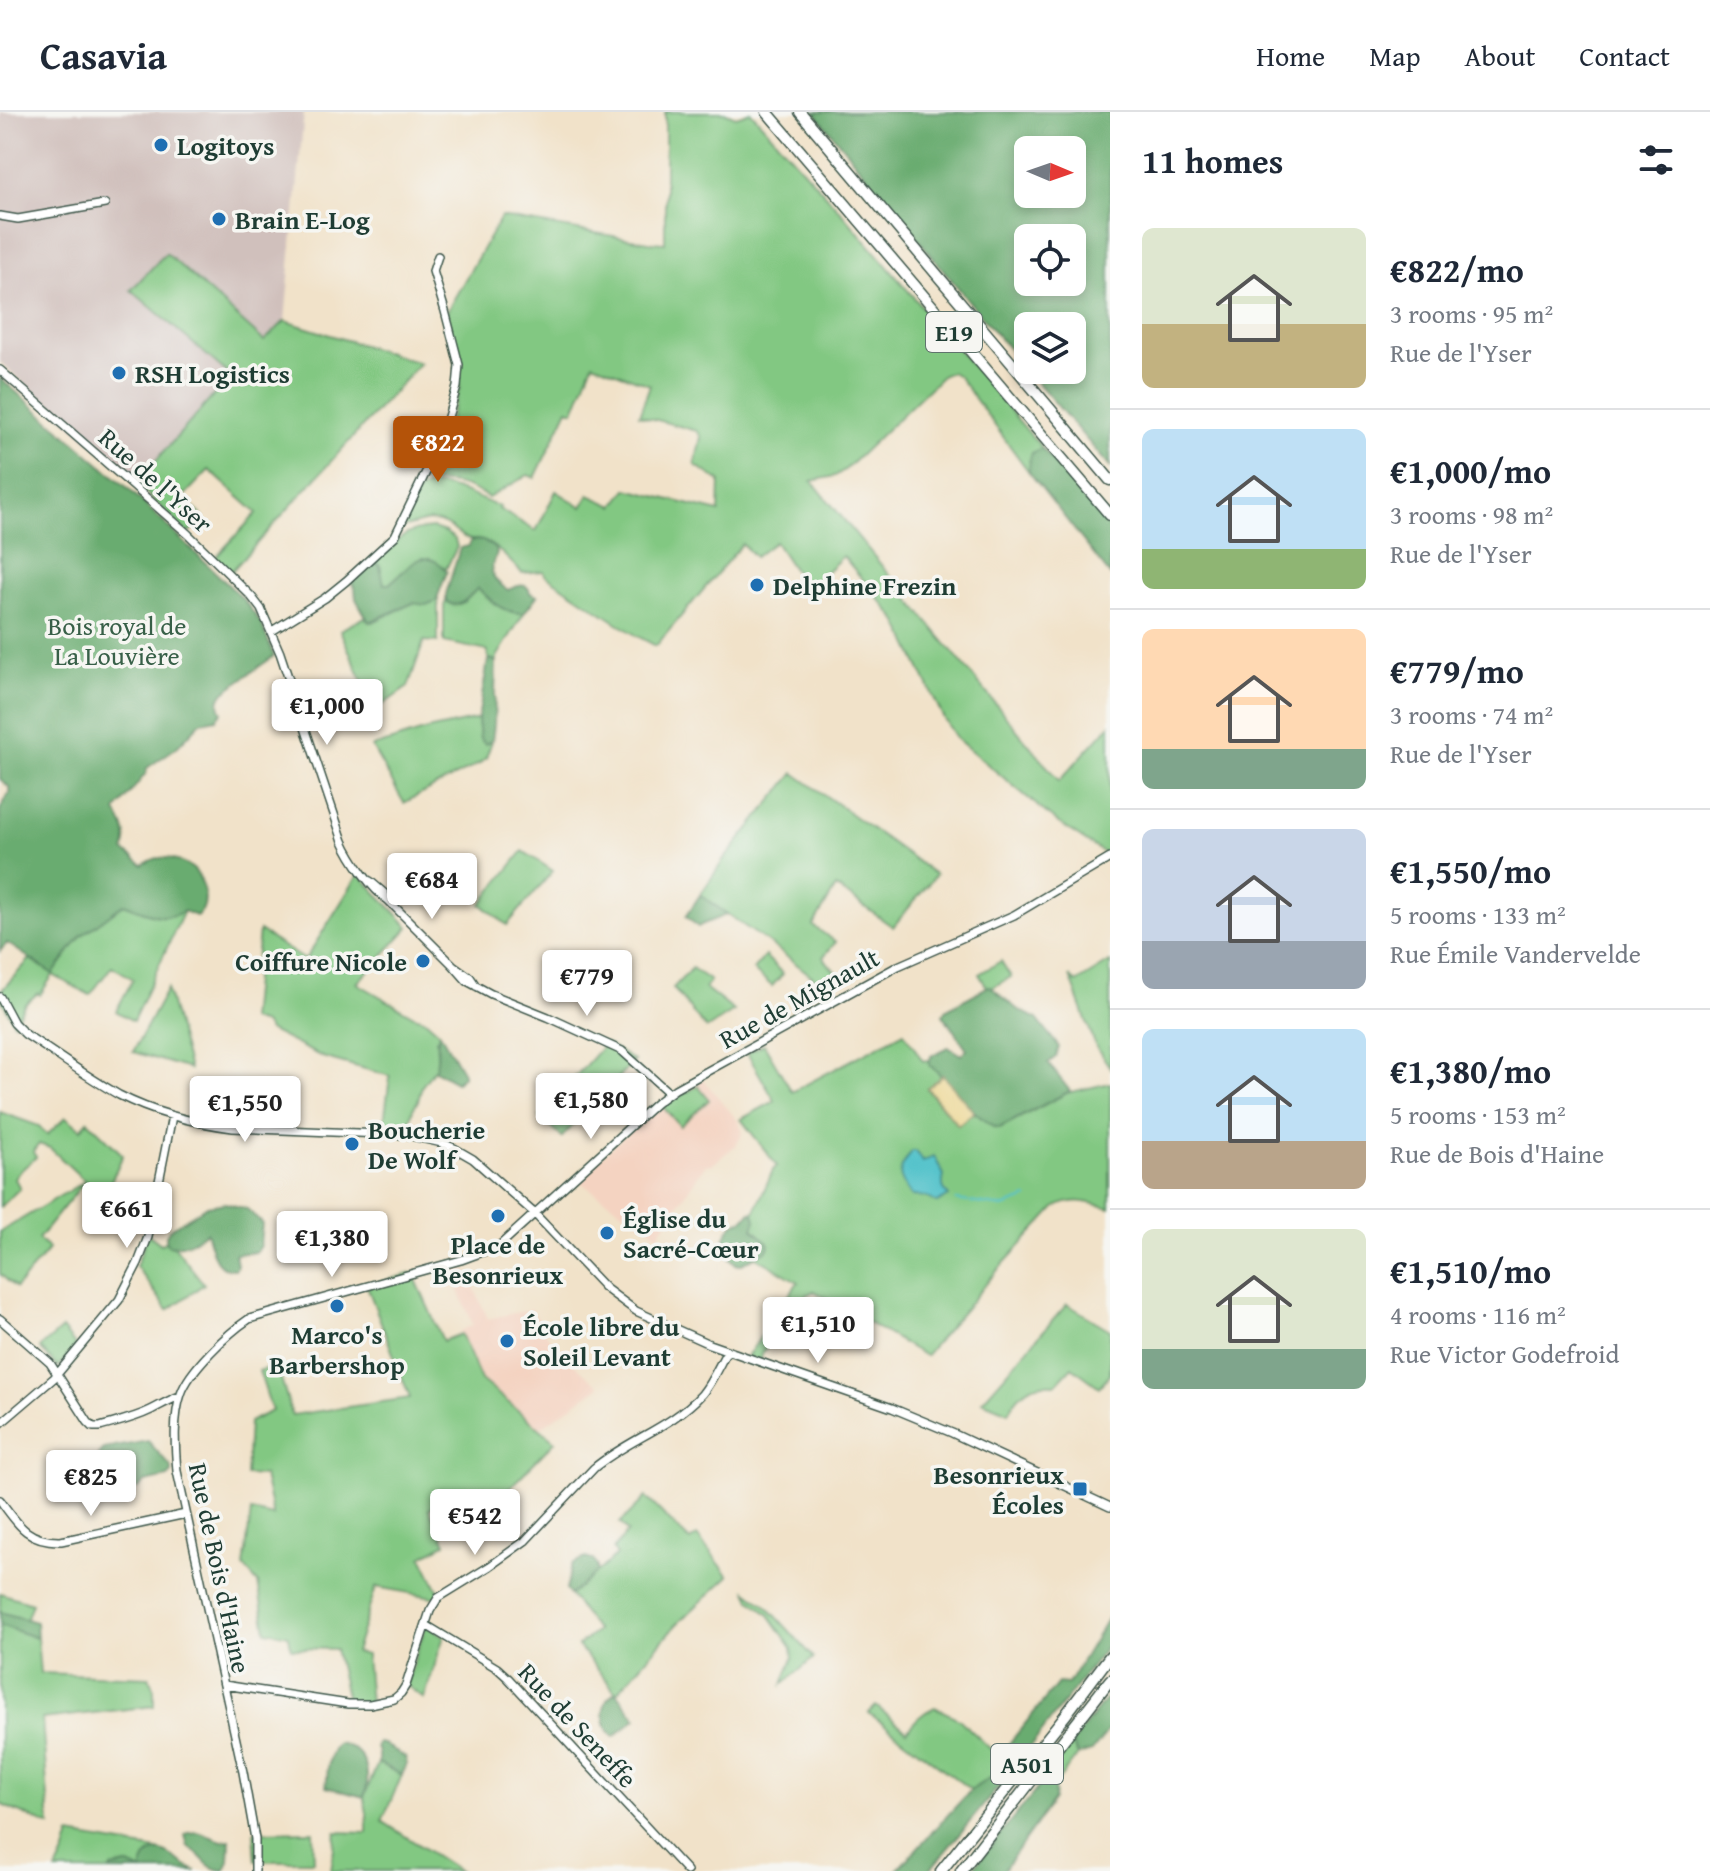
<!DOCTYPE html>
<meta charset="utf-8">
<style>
body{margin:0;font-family:"Gentium Book Plus",serif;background:#f6f6f7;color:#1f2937;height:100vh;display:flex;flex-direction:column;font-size:30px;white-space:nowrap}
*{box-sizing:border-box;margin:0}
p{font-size:26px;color:#747a83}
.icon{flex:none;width:44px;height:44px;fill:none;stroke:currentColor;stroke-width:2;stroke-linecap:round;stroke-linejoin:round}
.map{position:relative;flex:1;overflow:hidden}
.panel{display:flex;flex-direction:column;background:#fff;width:600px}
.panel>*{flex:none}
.needle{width:52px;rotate:92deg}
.fabs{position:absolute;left:1014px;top:24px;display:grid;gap:16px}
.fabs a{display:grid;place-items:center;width:72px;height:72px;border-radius:12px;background:#fff;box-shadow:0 4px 12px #0003;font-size:40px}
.price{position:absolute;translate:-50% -68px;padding:0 18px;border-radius:8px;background:#fff;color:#222;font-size:26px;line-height:52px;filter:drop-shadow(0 2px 4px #0008)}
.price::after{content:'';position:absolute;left:50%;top:48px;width:24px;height:18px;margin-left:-12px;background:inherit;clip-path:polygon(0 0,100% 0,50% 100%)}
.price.current{background:#b45309;color:#fff}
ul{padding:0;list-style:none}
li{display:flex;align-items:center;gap:24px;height:200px;padding:0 32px}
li+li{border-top:2px solid #e0e1e3}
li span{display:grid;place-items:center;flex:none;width:224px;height:160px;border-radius:12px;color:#555}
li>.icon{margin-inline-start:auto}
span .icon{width:96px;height:96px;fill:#fffc;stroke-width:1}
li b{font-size:34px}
h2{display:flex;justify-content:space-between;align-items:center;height:96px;padding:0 32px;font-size:34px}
header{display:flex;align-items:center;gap:48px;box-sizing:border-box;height:112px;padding:0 40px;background:#fff;border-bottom:2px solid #e0e1e3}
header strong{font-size:38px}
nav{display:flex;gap:44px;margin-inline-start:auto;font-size:28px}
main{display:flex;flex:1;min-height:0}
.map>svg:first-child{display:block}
.built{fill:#f4d3c1}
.industrial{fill:#d0c0bc}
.green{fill:#82c882;stroke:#50825b;stroke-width:2}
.forest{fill:#69ac70;stroke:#447452;stroke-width:2;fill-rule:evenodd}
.sand{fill:#eeda9e;stroke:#868c69;stroke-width:2}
.water{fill:#55c3cb;stroke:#3a8080;stroke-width:2}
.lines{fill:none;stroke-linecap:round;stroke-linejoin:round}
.stream{stroke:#55c3cb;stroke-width:2}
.minor-casing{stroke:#3e564a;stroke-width:10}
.highway-casing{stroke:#3e564a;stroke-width:13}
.minor{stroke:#fff;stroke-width:7}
.highway{stroke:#fff;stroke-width:10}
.poi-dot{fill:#1f6fb2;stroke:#f6f6f2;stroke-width:3}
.labels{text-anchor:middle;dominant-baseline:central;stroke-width:7;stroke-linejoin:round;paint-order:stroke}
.shield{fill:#f6f6f2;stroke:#60746d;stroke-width:2}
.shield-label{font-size:24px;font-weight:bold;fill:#1f3d34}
.poi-label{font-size:26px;font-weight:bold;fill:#1f3d34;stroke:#f6f6f2;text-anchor:start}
.street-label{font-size:26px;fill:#1f3d34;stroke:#f6f6f2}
.park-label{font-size:26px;fill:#386048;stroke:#f6f6f2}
</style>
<header>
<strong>Casavia</strong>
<nav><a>Home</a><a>Map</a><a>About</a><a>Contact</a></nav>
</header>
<main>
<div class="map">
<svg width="1110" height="1759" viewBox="0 0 1110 1759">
<rect width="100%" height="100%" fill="#f6f6f2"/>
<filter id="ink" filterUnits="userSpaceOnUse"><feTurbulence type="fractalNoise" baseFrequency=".0125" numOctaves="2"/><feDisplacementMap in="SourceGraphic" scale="16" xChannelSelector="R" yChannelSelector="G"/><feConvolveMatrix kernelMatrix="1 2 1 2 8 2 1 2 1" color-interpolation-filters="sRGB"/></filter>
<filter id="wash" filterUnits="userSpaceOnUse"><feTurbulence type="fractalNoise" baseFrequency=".006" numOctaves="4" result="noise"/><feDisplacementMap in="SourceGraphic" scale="32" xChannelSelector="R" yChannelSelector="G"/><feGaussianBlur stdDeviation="1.8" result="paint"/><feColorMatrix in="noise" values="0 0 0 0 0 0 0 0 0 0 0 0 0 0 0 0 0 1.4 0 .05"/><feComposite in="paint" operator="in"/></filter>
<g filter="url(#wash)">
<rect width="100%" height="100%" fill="#f1e2c9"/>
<path class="built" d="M700 967H703L738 1009 743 1020 742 1023 736 1033 713 1052 705 1053 658 1123 577 1068V1067L658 994Z
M462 1148 488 1207 532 1197 555 1236 600 1274 540 1316 481 1268 460 1219 473 1213 448 1152Z"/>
<path class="industrial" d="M0 0H304L285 209 231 264 136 371 0 250Z"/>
<path class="green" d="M665 0H724L736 5 751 0 842 101 1042 336 1032 342 1029 349V360L965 273 958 264 951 260 943 263 846 357 835 364 812 369 1059 669 1110 613V745L1057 710 957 627 944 607 897 508 843 444 807 478 775 430 755 445 742 432 656 534 637 524 545 463 544 459 522 461C510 450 495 430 478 428 476 427 473 429 471 428 457 425 451 410 432 409 421 409 412 415 402 415 406 406 412 386 419 379 435 362 482 389 500 395L499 397 536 419 556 379 582 395 589 383 614 394 627 377 719 400 720 369 695 353 701 325 697 319 639 303 650 273 593 251 574 299 568 297 535 366 528 363 488 386C467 371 448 370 424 370L442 331 460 275 447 199 501 105 649 130 665 131Z
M166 141 264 229 285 209 420 251 229 462 214 447 257 401 209 358 183 385 204 406 188 422 136 371 231 264 131 178Z
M433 416 445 420 455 427 457 435 446 457 429 446 415 449 389 472 385 473 382 468 380 454 375 450C392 431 405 417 433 416Z
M478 476C490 490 505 502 524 501L497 545 496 551 494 548H488V539L444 530V494L446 489 452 493 464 490Z
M438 486V530L424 529 408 575 375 598 340 518 365 505 369 510H373L413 491 436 489Z
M478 607 480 627 488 631 492 629 486 646 479 652 404 691 372 635 427 618Z
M794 661 936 763 893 815 836 775 813 814 836 830 823 845 838 863 826 875 773 834 700 783 723 749Z
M523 739 553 759 507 813 481 792Z
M359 762 409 815 357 871 414 904 424 907 440 921 436 928 438 952 422 974 418 989 413 997 407 1020 383 1019 390 964 322 945 268 918 264 912 250 908 259 819 305 848Z
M124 792C144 800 163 811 184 799L133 909 116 899 133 867 112 854 90 883 53 863 40 883 38 881 24 893 14 911 0 885V880L30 847 53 862 81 824Z
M765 844 783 862 772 874 753 858Z
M1001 849 1011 865 993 875H987L979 862Z
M1110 850V955L1096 935 1070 864 1076 871Z
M692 856 710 869 705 876 734 899 706 917 673 876Z
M167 877 189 957 133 940Z
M904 920 923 949 929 948V953L943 963 927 977 958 1013 974 1000 994 1015 1000 1016 1067 981 1110 971V1096C1091 1091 1073 1084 1055 1096L996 1160 925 1244 814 1179 807 1183 762 1242 761 1250 747 1245 798 1170 736 1133 754 1101 773 1058 777 1054 741 1007 775 989 747 941 764 932 792 980Z
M605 931 634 949 562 1025 540 1005Z
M698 974 709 988 680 1014 662 994Z
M0 1000 39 1014 47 1023 66 1005 81 1017 88 1009 123 1043 107 1078 85 1069 38 1127 49 1137 16 1176 0 1162V1120L85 1069 50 1036 39 1032 33 1040 36 1045 18 1061 15 1067 20 1076 0 1095Z
M148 1122 161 1132 166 1130 168 1133 174 1134 204 1172 168 1198 136 1154Z
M413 1161 443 1229 461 1222 481 1268 555 1329 496 1390 467 1412 452 1381 429 1397 446 1431 422 1445 441 1484 438 1486 376 1475 355 1540 366 1543 370 1592H348L335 1537 291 1536 289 1523 266 1519 258 1471 244 1455 251 1399 273 1404 264 1364 246 1363 249 1310 272 1299 259 1259 277 1253 292 1303 410 1286 367 1174Z
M1067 1192 1110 1218V1262L1099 1275 1072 1255 1056 1272C1030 1270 1020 1279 1008 1300L982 1289Z
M62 1217 76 1234 58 1256 40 1236Z
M646 1385 690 1429 697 1424 729 1464 677 1512 617 1581 578 1534 597 1519 570 1483 617 1443 613 1437 628 1420 620 1411Z
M747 1479 766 1493 814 1546 783 1572 793 1545 792 1536 769 1503 751 1488Z
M0 1481 32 1491 26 1508 0 1500Z
M0 1513 37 1526 40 1561 149 1565 154 1578V1594L42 1607 50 1714 0 1692Z
M426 1513 444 1524 424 1587 406 1573Z
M876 1594 907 1619C915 1608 922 1601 935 1595L959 1607 997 1643 1007 1634 1008 1641 1012 1644 1024 1643 1001 1672 990 1666 971 1678 869 1601Z
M1072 1631 1078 1643 1054 1674 1045 1668Z
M378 1651 402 1663 382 1709 459 1759H331L336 1720 367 1721V1701L364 1685Z
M313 1719 314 1749H256L254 1720Z
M70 1723 157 1738C146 1743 144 1747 142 1759L128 1753 111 1756 110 1759H56L65 1740Z"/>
<path class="forest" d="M814 0H1110V355L991 216ZM1028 38H1072V82H1028ZM1028 126H1072V170H1028ZM1028 214H1072V258H1028Z
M0 266 129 377 243 487 261 511 274 544 224 580C219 586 217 593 222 600L216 607 201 610 177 635 147 656 146 661 116 699C123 713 130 723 124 739L143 753C148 750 153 746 160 746 170 745 188 751 195 759 204 769 211 797 196 804L184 799C163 811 144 799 124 792L81 824 53 862 7 831 0 839V698L9 681V675L0 667Z
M1042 336 1110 417V463L1029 360V349L1032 341Z
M471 428 483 429 496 437 497 442C487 460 491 467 508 478 516 474 528 469 530 481L537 484 524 501C504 502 491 489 478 476 468 485 460 499 446 489V482L460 436 469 434Z
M423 446C432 446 443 452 447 460L436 489 426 493 413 491 369 510 356 487 355 476 351 471 375 450 380 454 384 472H389L415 449Z
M492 547 496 551 494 613 492 629 485 632 480 627 478 607 488 548Z
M700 783 727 802C718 808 708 809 698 815L686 804Z
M990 874 1017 897 1037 907 1059 935 1056 945 1048 951 1070 979 999 1016C970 1005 954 971 929 953L931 944 948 935 961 943 967 937 943 903 947 897 987 875Z
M440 921 463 961V964L456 970 434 958C441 947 434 933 440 921Z
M225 1091 247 1097 262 1111 260 1135 256 1140 235 1142 237 1153 235 1157C212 1158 213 1137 206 1120 195 1129 183 1136 168 1133L166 1129V1123L170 1117 207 1094Z
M751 1100 754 1101 756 1108 753 1117 768 1130 769 1135 766 1139 740 1153 736 1152 722 1137C724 1125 729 1111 742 1109Z
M148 1329 172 1356V1361L168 1365 145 1370 139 1376 130 1379 98 1343 104 1337Z
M586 1446 593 1448 597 1453V1460L570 1483 566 1478 572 1452Z
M0 1500 36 1510 37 1526 0 1513Z
M1110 1502V1530L1024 1643 1012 1645 1008 1641 1007 1634 1058 1571 1068 1572Z
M614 1581H617L636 1606 614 1625C601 1613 599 1592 614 1581Z
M1110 1581V1616L1092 1639 1078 1643 1072 1631Z
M338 1631C365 1636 372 1660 364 1685L326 1675C328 1661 327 1641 338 1631Z
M378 1631C388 1631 396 1641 405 1645L407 1652 402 1663 378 1651V1640L376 1636Z
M990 1666 1001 1672 929 1759H896L971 1678Z
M1044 1668C1054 1674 1056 1676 1054 1687L1003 1759H971Z
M198 1720 222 1729 230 1728 229 1749 225 1758C204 1758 203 1742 188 1735L185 1723 189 1721Z
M157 1738C173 1740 181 1755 197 1759H110L111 1756 129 1753 141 1759C144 1748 146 1743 157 1738Z"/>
<path class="sand" d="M943 963 974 1000 958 1013 927 976Z"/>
<path class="water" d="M912 1039H916L923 1050 934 1044 944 1063C942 1072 942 1077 949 1084L937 1091 927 1085 911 1084C895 1060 898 1061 912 1039Z"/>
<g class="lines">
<path class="stream" d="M956 1088 1003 1095 1028 1086"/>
</g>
</g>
<g filter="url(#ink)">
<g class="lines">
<g class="minor-casing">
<path id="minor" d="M0 104 18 107 105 92
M0 258 188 422 251 484 261 497 280 541 343 729C351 747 372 778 388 788L384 781 370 769
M272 519 325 486 346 469 395 424 440 331 457 275 459 253 445 199 433 159 438 144
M388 788 453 853
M476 874 470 865 453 853 467 869 491 882 548 905 622 939 669 981
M0 885 14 911 25 922C56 942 87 965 119 983 154 1001 194 1011 233 1016L407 1023 442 1031 454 1036 473 1047 534 1101 605 1176 636 1199 709 1232 892 1296 952 1321 1110 1395
M0 1207 50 1251 88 1310 93 1315H100C117 1310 135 1306 151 1298 161 1293 169 1288 180 1284
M0 1312 54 1266 119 1188 138 1151 148 1125 172 1004
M0 1388C18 1413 28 1430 61 1429L186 1402
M426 1513 497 1556 508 1566 687 1759
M224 1573 348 1592H370L394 1587 401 1581 406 1573 430 1499 438 1486 490 1454 525 1429 594 1356C627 1328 672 1315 702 1282 712 1270 719 1253 727 1239
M255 1759V1727L243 1660 177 1359C175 1335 173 1305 181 1282 189 1258 228 1221 249 1207L461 1148 499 1134 656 991 675 977 898 854 1014 803 1110 746"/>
</g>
<g class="highway-casing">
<path id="highway" d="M767 0 1110 403
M800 0 1110 368
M941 1759 1064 1605 1110 1544
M961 1759 1110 1568"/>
</g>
<use href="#minor" class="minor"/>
<use href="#highway" class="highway"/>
</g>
</g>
<g class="poi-dot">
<circle cx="161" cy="33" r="8"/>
<circle cx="219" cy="107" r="8"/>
<circle cx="119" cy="261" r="8"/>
<circle cx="757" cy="473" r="8"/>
<circle cx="423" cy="849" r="8"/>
<circle cx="352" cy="1032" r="8"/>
<circle cx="498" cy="1104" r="8"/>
<circle cx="607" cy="1121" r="8"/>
<circle cx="337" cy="1194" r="8"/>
<circle cx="507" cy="1229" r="8"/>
<rect x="1072" y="1369" width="16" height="16" rx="4"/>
</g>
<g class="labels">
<g class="shield">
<rect x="926" y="200" width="56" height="40" rx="6"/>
<rect x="991" y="1632" width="72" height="40" rx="6"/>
</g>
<g class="shield-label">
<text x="954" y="220">E19</text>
<text x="1027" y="1652">A501</text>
</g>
<g class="poi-label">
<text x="177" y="33">Logitoys</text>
<text x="235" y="107">Brain E-Log</text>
<text x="135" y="261">RSH Logistics</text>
<text x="773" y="473">Delphine Frezin</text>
<text x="407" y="849" text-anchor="end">Coiffure Nicole</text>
<text x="368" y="1017">Boucherie<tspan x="368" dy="30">De Wolf</tspan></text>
<text x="623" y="1106">Église du<tspan x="623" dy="30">Sacré-Cœur</tspan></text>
<text x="498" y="1132" text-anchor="middle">Place de<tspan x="498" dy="30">Besonrieux</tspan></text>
<text x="523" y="1214">École libre du<tspan x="523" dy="30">Soleil Levant</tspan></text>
<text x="337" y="1222" text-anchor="middle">Marco's<tspan x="337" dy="30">Barbershop</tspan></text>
<text x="1064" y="1362" text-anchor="end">Besonrieux<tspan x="1064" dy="30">Écoles</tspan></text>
</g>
<g class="street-label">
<text transform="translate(156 368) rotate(42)">Rue de l'Yser</text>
<text transform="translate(799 886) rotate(-29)">Rue de Mignault</text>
<text transform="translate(220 1456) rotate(78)">Rue de Bois d'Haine</text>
<text transform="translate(578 1613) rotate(47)">Rue de Seneffe</text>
</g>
<g class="park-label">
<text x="117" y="513">Bois royal de<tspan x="117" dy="30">La Louvière</tspan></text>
</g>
</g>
</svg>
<div class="fabs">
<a><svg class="needle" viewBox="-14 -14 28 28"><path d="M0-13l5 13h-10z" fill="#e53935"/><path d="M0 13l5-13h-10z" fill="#747a83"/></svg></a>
<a><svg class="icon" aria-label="locate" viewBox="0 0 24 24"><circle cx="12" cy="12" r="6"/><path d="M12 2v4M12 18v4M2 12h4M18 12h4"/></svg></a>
<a><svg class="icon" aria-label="layers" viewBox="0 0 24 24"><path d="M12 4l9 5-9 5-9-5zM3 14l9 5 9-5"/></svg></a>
</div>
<b class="price current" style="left:438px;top:372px">€822</b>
<b class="price" style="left:327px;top:635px">€1,000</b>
<b class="price" style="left:432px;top:809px">€684</b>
<b class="price" style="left:587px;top:906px">€779</b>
<b class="price" style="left:591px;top:1029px">€1,580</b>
<b class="price" style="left:245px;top:1032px">€1,550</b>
<b class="price" style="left:127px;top:1138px">€661</b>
<b class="price" style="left:332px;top:1167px">€1,380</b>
<b class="price" style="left:818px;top:1253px">€1,510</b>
<b class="price" style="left:91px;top:1406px">€825</b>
<b class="price" style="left:475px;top:1445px">€542</b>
</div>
<section class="panel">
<h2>11 homes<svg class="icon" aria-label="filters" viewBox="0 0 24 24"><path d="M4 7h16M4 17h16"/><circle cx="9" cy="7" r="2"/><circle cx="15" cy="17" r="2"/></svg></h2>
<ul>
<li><span style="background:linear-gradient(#dfe7d0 60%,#c2b280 0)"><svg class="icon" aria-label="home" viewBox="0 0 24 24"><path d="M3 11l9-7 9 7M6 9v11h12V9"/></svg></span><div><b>€822/mo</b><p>3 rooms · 95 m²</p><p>Rue de l'Yser</p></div></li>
<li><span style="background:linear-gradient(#bfe0f5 75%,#8fb573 0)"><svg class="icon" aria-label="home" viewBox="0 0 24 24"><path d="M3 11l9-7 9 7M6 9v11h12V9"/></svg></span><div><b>€1,000/mo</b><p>3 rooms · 98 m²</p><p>Rue de l'Yser</p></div></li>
<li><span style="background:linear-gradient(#ffd9b3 75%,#7fa58c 0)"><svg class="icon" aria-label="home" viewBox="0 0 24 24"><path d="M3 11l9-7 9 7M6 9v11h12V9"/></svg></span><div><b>€779/mo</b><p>3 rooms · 74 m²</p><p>Rue de l'Yser</p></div></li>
<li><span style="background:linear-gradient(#c9d6e8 70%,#9aa5b1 0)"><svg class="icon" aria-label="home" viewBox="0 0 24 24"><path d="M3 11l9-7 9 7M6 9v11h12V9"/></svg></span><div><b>€1,550/mo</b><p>5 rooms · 133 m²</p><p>Rue Émile Vandervelde</p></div></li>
<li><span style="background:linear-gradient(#bfe0f5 70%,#b9a48a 0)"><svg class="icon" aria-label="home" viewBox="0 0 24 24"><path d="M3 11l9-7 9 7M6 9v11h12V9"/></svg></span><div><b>€1,380/mo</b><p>5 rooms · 153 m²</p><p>Rue de Bois d'Haine</p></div></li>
<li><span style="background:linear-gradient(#dfe7d0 75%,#7fa58c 0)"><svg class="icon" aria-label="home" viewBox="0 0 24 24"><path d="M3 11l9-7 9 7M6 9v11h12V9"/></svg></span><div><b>€1,510/mo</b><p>4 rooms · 116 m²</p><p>Rue Victor Godefroid</p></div></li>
</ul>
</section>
</main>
